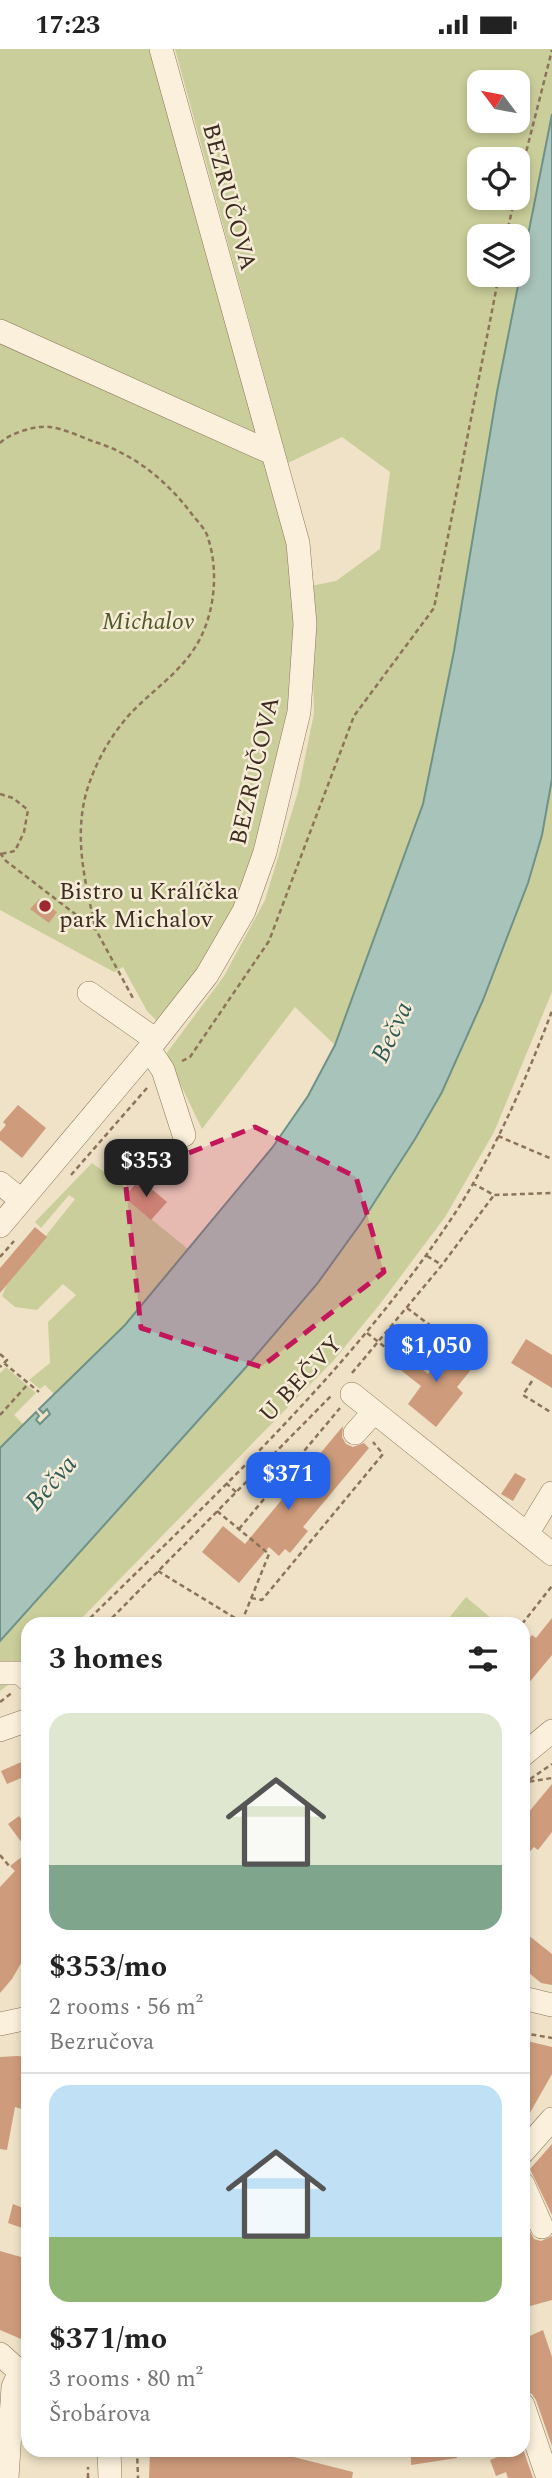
<!DOCTYPE html>
<meta charset="utf-8">
<style>
body{margin:0;font-family:Spectral,serif;background:#f6f6f6;color:#222;height:100vh;display:flex;flex-direction:column;font-size:26px;white-space:nowrap}
*{box-sizing:border-box;margin:0}
p{font-size:23px;color:#767676}
.icon{flex:none;width:38px;height:38px;fill:none;stroke:currentColor;stroke-width:2;stroke-linecap:round;stroke-linejoin:round}
.map{position:relative;flex:1;overflow:hidden}
.panel{position:absolute;left:21px;top:1568px;width:509px;height:840px;display:flex;flex-direction:column;background:#fff;border-radius:21px;box-shadow:0 4px 10px #0003}
.panel>*{flex:none}
.needle{width:46px;rotate:302deg}
.tools{position:absolute;left:467px;top:21px;display:grid;gap:14px}
.tools a{display:grid;place-items:center;width:63px;height:63px;border-radius:14px;background:#fff;box-shadow:0 4px 10px #0003;font-size:35px}
.price{position:absolute;translate:-50% -60px;padding:0 16px;border-radius:14px;background:#2563eb;color:#fff;font-size:23px;line-height:46px;filter:drop-shadow(0 2px 4px #0008)}
.price::after{content:'';position:absolute;left:50%;top:42px;width:21px;height:16px;margin-left:-10px;background:inherit;clip-path:polygon(0 0,100% 0,50% 100%)}
.price.active{background:#222;color:#fff}
ul{padding:0;list-style:none}
li{display:grid;align-content:center;gap:14px;height:371px;padding:0 28px}
li+li{border-top:2px solid #e0e0e0}
li span{display:grid;place-items:center;height:217px;border-radius:21px;color:#555}
li>.icon{margin-inline-start:auto}
span .icon{width:126px;height:126px;fill:#fffc;stroke-width:1}
li b{font-size:30px}
h2{display:flex;justify-content:space-between;align-items:center;height:84px;padding:0 28px;font-size:30px}
.status{display:flex;justify-content:space-between;align-items:center;height:49px;padding:0 35px;background:#fff;direction:ltr}
.status svg{height:19px;fill:currentColor}
.map>svg:first-child{display:block}
.green{fill:#cace9a;fill-rule:evenodd}
.water{fill:#a8c3ba;stroke:#6e9288;stroke-width:2}
.building{fill:#ce9c7c}
.lines{fill:none;stroke-linecap:round;stroke-linejoin:round}
.minor-casing{stroke:#8c745b;stroke-width:24}
.path{stroke:#8c745b;stroke-width:2.5;stroke-dasharray:5 3.5;stroke-linecap:butt}
.minor{stroke:#faf0db;stroke-width:23}
.marked{fill:#c2185b;fill-opacity:0.2;stroke:#c2185b;stroke-width:5;stroke-dasharray:14 9;stroke-linejoin:round}
.poi-dot{fill:#9c2a2e;stroke:#f7ecd7;stroke-width:2.5}
.labels{text-anchor:middle;dominant-baseline:central;stroke-width:5;stroke-linejoin:round;paint-order:stroke}
.street-label{font-size:24px;fill:#3c2c1f;stroke:#f7ecd7}
.park-label{font-size:24px;font-style:italic;fill:#4d5926;stroke:#f7ecd7}
.poi-label{font-size:24px;fill:#3c2c1f;stroke:#f7ecd7;text-anchor:start}
.water-label{font-size:26px;font-style:italic;fill:#2f5c58;stroke:#f7ecd7}
</style>
<div class="status"><b>17:23</b><svg viewBox="0 0 49 12"><path d="M0 12V9h3v3zM5 12V6h3v6zM10 12V3h3v9zM15 12V0h3v12zM26 1h20v11H26zM47 4h2v5h-2z"/></svg></div>
<div class="map">
<svg width="552" height="2429" viewBox="0 0 552 2429">
<rect width="100%" height="100%" fill="#efe2c7"/>
<path class="green" d="M0 0H154L287 478 298 634 260 803 215 901 157 972 147 962 123 918 114 923 0 861Z
M175 0H552V65L497 343 454 602 423 755 335 996 295 958 202 1080 166 1005 224 927 265 851 298 743 314 664 311 537 336 532 380 500 390 423 342 388 288 414ZM480 33H518V72H480ZM480 110H518V149H480ZM480 187H518V226H480Z
M552 730V943L494 1083 445 1168 380 1255 334 1311 76 1575H28V1621L0 1642V1592L247 1317 415 1090 442 1043 483 951 528 834 542 786Z
M92 1114 130 1142 124 1148 188 1200 125 1276 54 1345 45 1336 40 1340 29 1331 50 1314 48 1273 76 1246 63 1235 37 1261 15 1258 2 1247 6 1237 75 1150 69 1146 41 1179 35 1173Z
M6 1318 36 1344 14 1366 24 1376 0 1399V1324Z
M466 1548 498 1575H444Z"/>
<path class="water" d="M552 65V730L542 786 528 834 483 951 442 1043 415 1090 361 1174 317 1235 247 1317 0 1592V1399L36 1363 39 1367 36 1371 40 1375 50 1365 47 1360 43 1364 39 1360 125 1276 272 1099 308 1047 335 996 423 755 454 602 497 343Z"/>
<path class="building" d="M39 850 57 863 49 874 30 860Z
M18 1056 46 1079 22 1109 0 1091V1083L6 1076 3 1073Z
M140 1130 167 1153 151 1171 124 1148Z
M35 1178 47 1188 0 1244V1219Z
M526 1290 552 1306V1339L511 1314Z
M450 1298 474 1317 457 1338 463 1344 436 1378 408 1355 421 1337 393 1315 402 1303 428 1325Z
M343 1377 342 1388 346 1395 353 1398 364 1394 369 1399 303 1478 308 1482 290 1504 285 1500 279 1507 269 1498 239 1534 202 1503 223 1477 245 1495Z
M515 1424 526 1430 513 1452 501 1445Z
M552 1569V1606L523 1641V1597L532 1586 536 1589Z
M28 1710V1726L7 1735 1 1722Z
M552 1735V1783L538 1801 534 1798 523 1810V1770Z
M19 1767 28 1779V1802L8 1775Z
M28 1803V1902L12 1930 0 1944V1838L15 1822 10 1817Z
M523 1882 552 1905V1936L541 1934 523 1919Z
M523 1991 552 1998V2025L523 2076Z
M17 2007 28 2008V2062L15 2058 7 2101 0 2100V2008Z
M552 2095V2166L530 2120Z
M13 2155 28 2161V2181L8 2174Z
M523 2170 534 2190 541 2192 552 2187V2251L523 2259Z
M0 2202 28 2210V2293L0 2281Z
M543 2281 552 2308V2397L536 2351 532 2345 523 2342V2290Z
M523 2400 533 2429H508L506 2423 496 2427 490 2411 500 2407 498 2401Z
M150 2401H266L353 2423 352 2429H149Z
M411 2401H456L457 2409 411 2416Z"/>
<g class="lines">
<g class="minor-casing">
<path id="minor" d="M0 282 272 404
M89 944 156 991
M149 1000 163 1021 184 1086
M0 1134 21 1151
M0 1177 149 1000 207 926 244 862 265 803 299 663 305 575 298 494 161 0
M352 1345 552 1505
M355 1384 374 1363
M527 1485 552 1444
M0 1624H20L27 1630
M0 1681 28 1671
M523 1706 552 1682
M523 1949 552 1956
M0 1975 28 1969
M523 2103 552 2070
M523 2135 542 2178
M0 2305 21 2324
M523 2356 548 2429
M109 2401 110 2429
M7 2429 13 2338 18 2327 28 2320"/>
</g>
<path class="path" d="M518 135 552 1
M506 187 515 149
M0 394C10 384 36 376 50 378 65 380 81 388 95 393 134 405 167 432 191 464 196 471 204 478 207 486 220 522 215 571 192 603 178 623 158 638 140 655 117 676 99 706 89 735 72 784 85 833 96 881
M0 745 13 749 28 761 24 783 15 802 1 805
M0 804 6 812 96 881 134 951
M182 1012 190 1008 269 892 354 667 434 559 499 226
M498 1087 552 1110
M71 1126 147 1039
M472 1134 494 1146 552 1144
M427 1207 442 1216
M0 1208 14 1192
M407 1259 443 1286
M367 1284 395 1306
M0 1305 7 1311 0 1318
M4 1314 39 1343
M352 1324 442 1216 494 1146
M532 1332 523 1346 552 1364
M0 1366 28 1335
M226 1434 236 1443
M217 1462 269 1505 242 1572
M239 1480 340 1359
M158 1522 235 1569 249 1575
M251 1549 262 1551 383 1405 373 1393
M84 1575C217 1444 357 1316 459 1158 497 1098 527 1028 552 962
M106 1575 331 1347
M522 1575 552 1537
M0 1653 13 1643
M523 1735 552 1715
M523 1737 526 1733 552 1729
M0 1806 10 1818
M523 1984 552 1989
M137 2401 138 2429
M88 2429V2418"/>
<use href="#minor" class="minor"/>
</g>
<path class="marked" d="M255 1078 356 1128 384 1223 261 1318 141 1279 125 1129Z"/>
<circle class="poi-dot" cx="45" cy="857" r="7"/>
<g class="labels">
<g class="street-label">
<text transform="translate(229 148) rotate(75)">BEZRUČOVA</text>
<text transform="translate(255 722) rotate(-77)">BEZRUČOVA</text>
<text transform="translate(301 1330) rotate(-47)">U BEČVY</text>
</g>
<g class="park-label">
<text x="148" y="573">Michalov</text>
</g>
<g class="poi-label">
<text x="59" y="843">Bistro u Králíčka<tspan x="59" dy="28">park Michalov</tspan></text>
</g>
<g class="water-label">
<text transform="translate(392 983) rotate(-65)">Bečva</text>
<text transform="translate(51 1434) rotate(-49)">Bečva</text>
</g>
</g>
</svg>
<div class="tools">
<a><svg class="needle" viewBox="-14 -14 28 28"><path d="M0-13l5 13h-10z" fill="#e53935"/><path d="M0 13l5-13h-10z" fill="#767676"/></svg></a>
<a><svg class="icon" aria-label="locate" viewBox="0 0 24 24"><circle cx="12" cy="12" r="6"/><path d="M12 2v4M12 18v4M2 12h4M18 12h4"/></svg></a>
<a><svg class="icon" aria-label="layers" viewBox="0 0 24 24"><path d="M12 4l9 5-9 5-9-5zM3 14l9 5 9-5"/></svg></a>
</div>
<b class="price active" style="left:146px;top:1150px">$353</b>
<b class="price" style="left:436px;top:1335px">$1,050</b>
<b class="price" style="left:288px;top:1463px">$371</b>
<section class="panel">
<h2>3 homes<svg class="icon" aria-label="filters" viewBox="0 0 24 24"><path d="M4 7h16M4 17h16"/><circle cx="9" cy="7" r="2"/><circle cx="15" cy="17" r="2"/></svg></h2>
<ul>
<li><span style="background:linear-gradient(#dfe7d0 70%,#7fa58c 0)"><svg class="icon" aria-label="home" viewBox="0 0 24 24"><path d="M3 11l9-7 9 7M6 9v11h12V9"/></svg></span><div><b>$353/mo</b><p>2 rooms · 56 m²</p><p>Bezručova</p></div></li>
<li><span style="background:linear-gradient(#bfe0f5 70%,#8fb573 0)"><svg class="icon" aria-label="home" viewBox="0 0 24 24"><path d="M3 11l9-7 9 7M6 9v11h12V9"/></svg></span><div><b>$371/mo</b><p>3 rooms · 80 m²</p><p>Šrobárova</p></div></li>
</ul>
</section>
</div>
